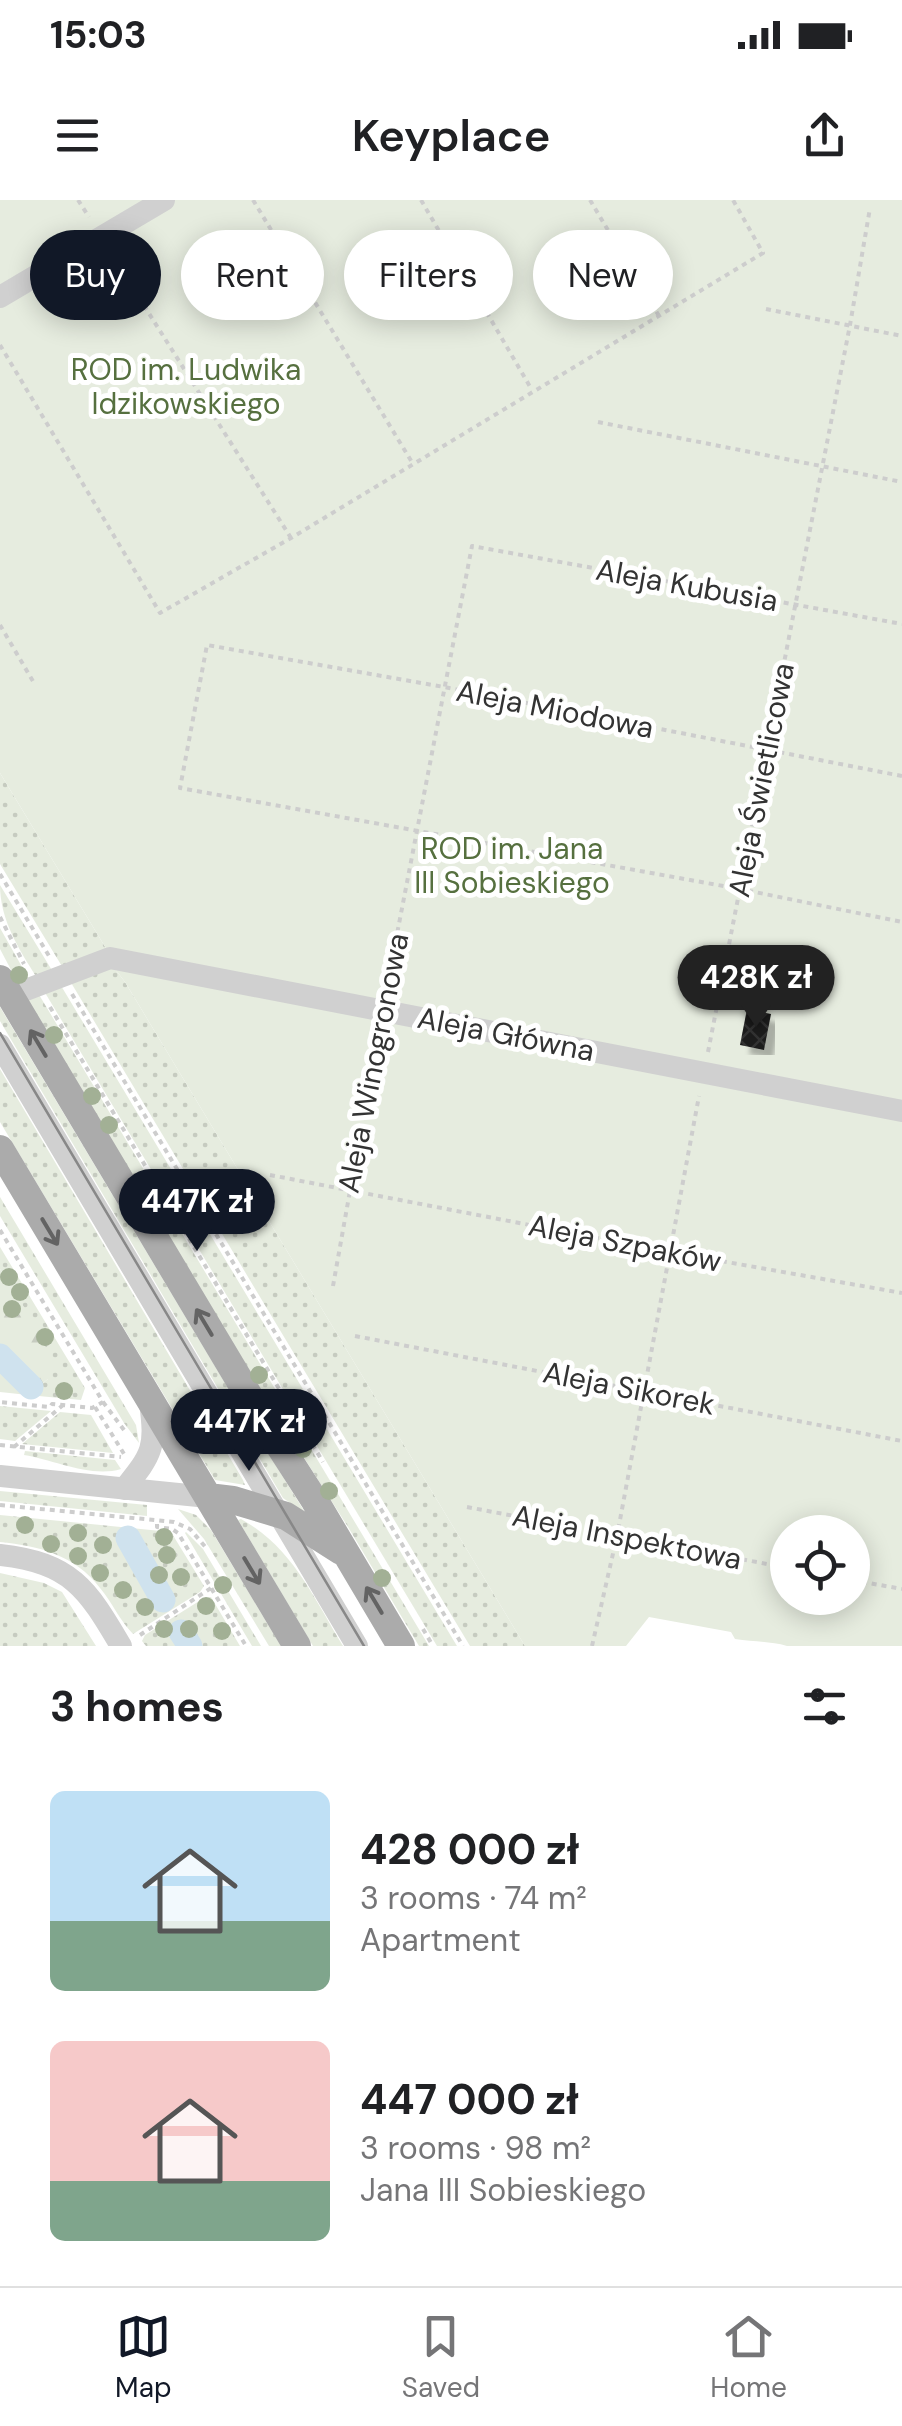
<!DOCTYPE html>
<meta charset="utf-8">
<style>
body{margin:0;font-family:"DM Sans",sans-serif;background:#f2f2f2;color:#202124;height:100vh;display:flex;flex-direction:column;font-size:38px;white-space:nowrap}
*{box-sizing:border-box;margin:0}
p{font-size:32px;color:#757577}
.icon{flex:none;width:55px;height:55px;fill:none;stroke:currentColor;stroke-width:2;stroke-linecap:round;stroke-linejoin:round}
.map{position:relative;height:1446px;overflow:hidden}
.drawer{display:flex;flex-direction:column;background:#fff;flex:1}
.drawer>*{flex:none}
.banner{position:absolute;left:30px;top:30px;width:842px;height:90px;display:flex;gap:20px}
.fabs{position:absolute;left:770px;top:1315px;display:grid;gap:20px}
.fabs a{display:grid;place-items:center;width:100px;height:100px;border-radius:50%;background:#fff;box-shadow:0 5px 25px #0003;font-size:50px}
.price{position:absolute;translate:-50% -85px;padding:0 22px;border-radius:35px;background:#111827;color:#fff;font-size:32px;line-height:65px;filter:drop-shadow(0 2px 5px #0008)}
.price::after{content:'';position:absolute;left:50%;top:60px;width:30px;height:22px;margin-left:-15px;background:inherit;clip-path:polygon(0 0,100% 0,50% 100%)}
.price.current{background:#222;color:#fff}
ul{padding:0;list-style:none}
li{display:flex;align-items:center;gap:30px;height:250px;padding:0 50px}
li span{display:grid;place-items:center;flex:none;width:280px;height:200px;border-radius:15px;color:#555}
li>.icon{margin-inline-start:auto}
span .icon{width:120px;height:120px;fill:#fffc;stroke-width:1}
li b{font-size:42px}
h2{display:flex;justify-content:space-between;align-items:center;height:120px;padding:0 50px;font-size:42px}
.pill{padding:0 35px;border-radius:45px;background:#fff;box-shadow:0 5px 25px #0003;font-size:35px;line-height:90px}
.pill.current{background:#111827;color:#fff}
.status{display:flex;justify-content:space-between;align-items:center;height:70px;padding:0 50px;background:#fff;direction:ltr}
.status svg{height:28px;fill:currentColor}
header{display:flex;justify-content:space-between;align-items:center;height:130px;padding:0 50px;background:#fff;font-size:45px;font-weight:600}
.tabs{display:flex;justify-content:space-around;align-items:center;height:140px;border-top:2px solid #e0e0e0;background:#fff;font-size:28px;color:#757577}
.tabs a{display:grid;justify-items:center;gap:5px}
.tabs .current{color:#111827}
.map>svg:first-child{display:block}
.grass{fill:url(#grass-dots)}
.forest{fill:url(#forest-firs)}
.garden{fill:#e6ecdf;fill-rule:evenodd}
.lines{fill:none;stroke-linecap:round;stroke-linejoin:round}
.canal{stroke:#cfe2ee;stroke-width:25}
.building{fill:url(#building-cross-hatch);filter:url(#shadow)}
.path{stroke:#cdcdcd;stroke-width:4;stroke-dasharray:5 5;stroke-linecap:butt}
.minor{stroke:#d0d0d0;stroke-width:22}
.major{stroke:#ababab;stroke-width:28}
.tram{stroke:#888;stroke-width:2.5}
.tree{fill:#a2b095}
.oneway{stroke:#636363}
.labels{text-anchor:middle;dominant-baseline:central;stroke-width:10;stroke-linejoin:round;paint-order:stroke}
.park-label{font-size:30px;fill:#56703f;stroke:#fff}
.street-label{font-size:30px;fill:#333;stroke:#fff}
</style>
<div class="status"><b>15:03</b><svg viewBox="0 0 49 12"><path d="M0 12V9h3v3zM5 12V6h3v6zM10 12V3h3v9zM15 12V0h3v12zM26 1h20v11H26zM47 4h2v5h-2z"/></svg></div>
<header><svg class="icon" aria-label="menu" viewBox="0 0 24 24"><path d="M4 6h16M4 12h16M4 18h16"/></svg>Keyplace<svg class="icon" aria-label="share" viewBox="0 0 24 24"><path d="M12 15V3M7 8l5-5 5 5M5 13v7h14v-7"/></svg></header>
<div class="map">
<svg width="902" height="1446" viewBox="0 0 902 1446">
<defs>
<pattern id="grass-dots" width="8" height="8" patternUnits="userSpaceOnUse" patternTransform="scale(2.5)"><rect width="8" height="8" fill="#e6ecdf"/><path d="M2 2h.1M6 6h.1" fill="none" stroke="#c6cbc0" stroke-width="1.8" stroke-linecap="round"/></pattern>
<pattern id="forest-firs" width="22" height="20" patternUnits="userSpaceOnUse" patternTransform="scale(2.5)"><rect width="22" height="20" fill="#e6ecdf"/><path d="M5 1l3.5 6h-7zM16 11l3.5 6h-7z" fill="#c6cbc0"/></pattern>
<pattern id="building-cross-hatch" width="8" height="8" patternUnits="userSpaceOnUse" patternTransform="scale(2.5)"><rect width="8" height="8" fill="#1a1a1a"/><path d="M0 0l8 8M0 8l8-8" fill="none" stroke="#333"/></pattern>
<filter id="shadow"><feDropShadow dx="9" dy="9" stdDeviation="2.5" flood-color="#0004"/></filter>
</defs>
<rect width="100%" height="100%" fill="#fff"/>
<path class="grass" d="M0 573 107 750 63 768 0 664Z
M0 685 53 772 37 778C19 749 0 720 0 685Z
M0 728 30 781 18 783 0 749Z
M112 765 125 782 525 1446H470L70 781Z
M60 784 457 1446H437L44 791Z
M38 793 429 1446H419L348 1327 261 1190 28 802 31 797Z
M0 807 237 1203 306 1314 283 1298 0 821Z
M0 869 243 1280 245 1285 215 1280 0 922Z
M0 997 136 1225 139 1243 124 1223 0 1016Z
M0 1047 85 1188 81 1200 28 1195 48 1179 36 1130 0 1069Z
M0 1206 51 1211 15 1241 0 1239Z
M60 1212 91 1215 113 1253 22 1244Z
M25 1251 115 1260 121 1269C91 1278 54 1260 24 1255Z
M0 1291 147 1305V1316L0 1301Z
M178 1309 196 1315 211 1330 281 1446H269L204 1339Z
M0 1315 171 1332 204 1386 200 1392 133 1434C120 1421 112 1402 100 1388 75 1355 39 1346 0 1342Z
M241 1319C293 1348 313 1397 343 1446H313L238 1320Z
M186 1332 203 1349 261 1446H252L185 1333Z
M0 1373 44 1383 62 1392 96 1446H0Z
M211 1397 240 1446H146L142 1441 145 1435 204 1398Z"/>
<path class="forest" d="M0 1069C19 1100 43 1133 54 1168L48 1179 28 1195 0 1192Z"/>
<path class="garden" d="M0 0H902V1446H787C770 1441 753 1442 735 1439L731 1432 649 1417 626 1446H525L125 782 112 765 107 750 0 573ZM788 1332H852V1398H788Z"/>
<g class="lines">
<path class="canal" d="M0 1156 31 1187
M128 1338 163 1400
M181 1432 190 1446"/>
</g>
<path class="building" d="M747 809 771 814 764 850 740 845Z"/>
<g class="lines">
<path class="path" d="M78 0 89 17
M253 0 413 264
M421 0 532 190
M590 0 659 116
M112 55 291 338
M766 109 902 136
M0 145 160 413 291 338 763 53 733 0
M598 222 902 282
M0 425 34 483
M902 576 444 487 207 445 180 588 740 689 902 722
M0 674 49 756
M0 717 24 764
M386 791 472 346 902 424
M72 794 463 1446
M50 807 323 1262
M708 852 850 125 870 8
M270 975 670 1052 902 1093
M0 1030 103 1202 92 1208 52 1204 50 1207 0 1202
M333 1086 378 834
M355 1136 902 1241
M103 1202 127 1234
M95 1207 124 1254
M0 1245 121 1257
M14 1247 63 1205
M0 1305 174 1322 190 1329 208 1350
M467 1307 788 1368
M157 1324V1327L172 1329 178 1333 246 1446
M852 1380 902 1389
M423 1429 433 1446
M140 1435 211 1388
M592 1446 617 1336 699 896"/>
<path class="minor" d="M0 97 164 0
M10 796 110 758 902 911
M0 845 357 1446
M0 1276 208 1297
M124 1289C153 1253 156 1248 150 1202
M0 1355C71 1363 87 1388 121 1446"/>
<path class="major" d="M0 779 268 1228 315 1301 401 1446
M0 949 297 1446
M208 1297 233 1300 286 1316 341 1351"/>
<path class="tram" d="M0 833 364 1446"/>
</g>
<g class="tree">
<circle cx="19" cy="775" r="9"/>
<circle cx="54" cy="835" r="9"/>
<circle cx="92" cy="896" r="9"/>
<circle cx="109" cy="925" r="9"/>
<circle cx="9" cy="1077" r="9"/>
<circle cx="20" cy="1092" r="9"/>
<circle cx="12" cy="1109" r="9"/>
<circle cx="45" cy="1137" r="9"/>
<circle cx="259" cy="1175" r="9"/>
<circle cx="64" cy="1191" r="9"/>
<circle cx="276" cy="1204" r="9"/>
<circle cx="303" cy="1249" r="9"/>
<circle cx="329" cy="1291" r="9"/>
<circle cx="25" cy="1325" r="9"/>
<circle cx="78" cy="1333" r="9"/>
<circle cx="164" cy="1337" r="9"/>
<circle cx="51" cy="1344" r="9"/>
<circle cx="103" cy="1345" r="9"/>
<circle cx="167" cy="1355" r="9"/>
<circle cx="78" cy="1356" r="9"/>
<circle cx="100" cy="1373" r="9"/>
<circle cx="159" cy="1375" r="9"/>
<circle cx="181" cy="1377" r="9"/>
<circle cx="382" cy="1378" r="9"/>
<circle cx="223" cy="1385" r="9"/>
<circle cx="123" cy="1390" r="9"/>
<circle cx="206" cy="1406" r="9"/>
<circle cx="145" cy="1407" r="9"/>
<circle cx="164" cy="1429" r="9"/>
<circle cx="189" cy="1429" r="9"/>
<circle cx="222" cy="1431" r="9"/>
</g>
<defs><path id="oneway-shaft" d="M-6 0H5M1.5-3L5.5 0L1.5 3" fill="none" stroke-width="1.6" stroke-linecap="round" stroke-linejoin="round" transform="scale(2.5)"/></defs>
<g class="oneway">
<use href="#oneway-shaft" transform="translate(38 843) rotate(-121)"/>
<use href="#oneway-shaft" transform="translate(50 1032) rotate(59)"/>
<use href="#oneway-shaft" transform="translate(204 1122) rotate(-121)"/>
<use href="#oneway-shaft" transform="translate(252 1371) rotate(59)"/>
<use href="#oneway-shaft" transform="translate(374 1400) rotate(-121)"/>
</g>
<g class="labels">
<g class="park-label">
<text x="186" y="169">ROD im. Ludwika<tspan x="186" dy="34">Idzikowskiego</tspan></text>
<text x="512" y="648">ROD im. Jana<tspan x="512" dy="34">III Sobieskiego</tspan></text>
</g>
<g class="street-label">
<text transform="translate(687 385) rotate(10)">Aleja Kubusia</text>
<text transform="translate(555 509) rotate(11)">Aleja Miodowa</text>
<text transform="translate(761 580) rotate(-79)">Aleja Świetlicowa</text>
<text transform="translate(506 834) rotate(11)">Aleja Główna</text>
<text transform="translate(373 863) rotate(-79)">Aleja Winogronowa</text>
<text transform="translate(625 1043) rotate(11)">Aleja Szpaków</text>
<text transform="translate(629 1188) rotate(11)">Aleja Sikorek</text>
<text transform="translate(627 1337) rotate(11)">Aleja Inspektowa</text>
</g>
</g>
</svg>
<div class="fabs">
<a><svg class="icon" aria-label="locate" viewBox="0 0 24 24"><circle cx="12" cy="12" r="6"/><path d="M12 2v4M12 18v4M2 12h4M18 12h4"/></svg></a>
</div>
<b class="price current" style="left:756px;top:830px">428K zł</b>
<b class="price" style="left:197px;top:1054px">447K zł</b>
<b class="price" style="left:249px;top:1274px">447K zł</b>
<div class="banner">
<a class="pill current">Buy</a>
<a class="pill">Rent</a>
<a class="pill">Filters</a>
<a class="pill">New</a>
</div>
</div>
<section class="drawer">
<h2>3 homes<svg class="icon" aria-label="filters" viewBox="0 0 24 24"><path d="M4 7h16M4 17h16"/><circle cx="9" cy="7" r="2"/><circle cx="15" cy="17" r="2"/></svg></h2>
<ul>
<li><span style="background:linear-gradient(#bfe0f5 65%,#7fa58c 0)"><svg class="icon" aria-label="home" viewBox="0 0 24 24"><path d="M3 11l9-7 9 7M6 9v11h12V9"/></svg></span><div><b>428 000 zł</b><p>3 rooms · 74 m²</p><p>Apartment</p></div></li>
<li><span style="background:linear-gradient(#f6c9c9 70%,#7fa58c 0)"><svg class="icon" aria-label="home" viewBox="0 0 24 24"><path d="M3 11l9-7 9 7M6 9v11h12V9"/></svg></span><div><b>447 000 zł</b><p>3 rooms · 98 m²</p><p>Jana III Sobieskiego</p></div></li>
</ul>
</section>
<nav class="tabs">
<a class="current"><svg class="icon" aria-label="map" viewBox="0 0 24 24"><path d="M3 6l6-2 6 2 6-2v14l-6 2-6-2-6 2zM9 4v14M15 6v14"/></svg>Map</a>
<a><svg class="icon" aria-label="saved" viewBox="0 0 24 24"><path d="M7 4h10v16l-5-4-5 4z"/></svg>Saved</a>
<a><svg class="icon" aria-label="home" viewBox="0 0 24 24"><path d="M3 11l9-7 9 7M6 9v11h12V9"/></svg>Home</a>
</nav>
